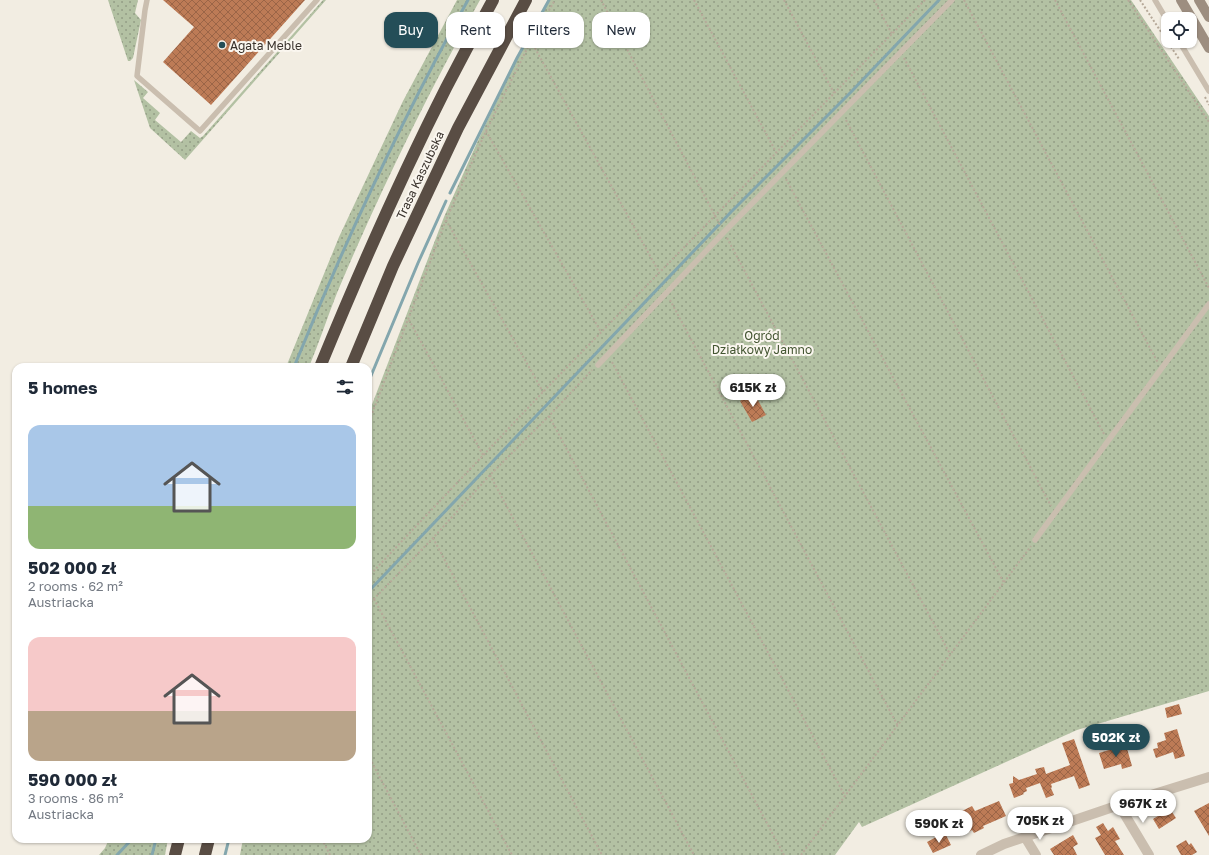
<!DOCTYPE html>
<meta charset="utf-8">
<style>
body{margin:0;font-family:"Golos Text",sans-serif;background:#f2f2f3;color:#1f2937;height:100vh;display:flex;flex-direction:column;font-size:15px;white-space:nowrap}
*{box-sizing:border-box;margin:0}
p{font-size:13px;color:#747a83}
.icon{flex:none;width:22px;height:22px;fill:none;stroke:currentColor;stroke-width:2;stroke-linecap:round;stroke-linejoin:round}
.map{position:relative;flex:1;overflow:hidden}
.side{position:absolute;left:12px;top:363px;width:360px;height:480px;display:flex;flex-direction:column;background:#fff;border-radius:12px;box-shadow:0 1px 3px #0004}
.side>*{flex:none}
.hud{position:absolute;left:384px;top:12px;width:380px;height:36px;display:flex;gap:8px}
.buttons{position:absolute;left:1161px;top:12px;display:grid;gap:8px}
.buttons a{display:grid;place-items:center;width:36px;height:36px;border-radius:8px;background:#fff;box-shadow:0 1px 3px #0004;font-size:20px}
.price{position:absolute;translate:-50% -34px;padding:0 9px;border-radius:14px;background:#fff;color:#222;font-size:13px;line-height:26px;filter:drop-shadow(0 1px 2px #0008)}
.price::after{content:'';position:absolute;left:50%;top:24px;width:12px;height:9px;margin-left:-6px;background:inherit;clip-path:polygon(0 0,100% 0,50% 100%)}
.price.current{background:#244e58;color:#fff}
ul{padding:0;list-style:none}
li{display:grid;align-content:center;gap:8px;height:212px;padding:0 16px}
li span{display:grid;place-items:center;height:124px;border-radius:12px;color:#555}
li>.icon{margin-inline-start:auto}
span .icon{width:72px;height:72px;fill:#fffc;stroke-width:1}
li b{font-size:17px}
h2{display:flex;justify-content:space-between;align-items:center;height:48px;padding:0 16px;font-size:17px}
.tag{padding:0 14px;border-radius:12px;background:#fff;box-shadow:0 1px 3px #0004;font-size:14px;line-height:36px}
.tag.current{background:#244e58;color:#fff}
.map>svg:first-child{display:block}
.grass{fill:url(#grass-dots)}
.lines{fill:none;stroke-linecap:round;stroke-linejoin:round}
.stream{stroke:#83a6ad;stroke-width:3}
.building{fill:url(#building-cross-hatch)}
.path{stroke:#b6a999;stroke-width:2;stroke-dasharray:2 2;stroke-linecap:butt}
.service{stroke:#cabeaf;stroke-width:5.5}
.minor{stroke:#cabeaf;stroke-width:10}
.secondary{stroke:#9d8e80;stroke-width:10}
.motorway{stroke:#594d44;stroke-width:12}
.poi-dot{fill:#244e58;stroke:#faf6ef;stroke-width:1.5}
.labels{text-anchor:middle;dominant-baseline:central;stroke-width:4;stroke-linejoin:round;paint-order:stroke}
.poi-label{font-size:12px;fill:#39322c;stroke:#faf6ef;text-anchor:start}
.street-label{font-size:12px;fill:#39322c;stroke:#faf6ef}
.park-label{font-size:12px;fill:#445632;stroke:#faf6ef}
</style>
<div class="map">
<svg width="1209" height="855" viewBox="0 0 1209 855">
<defs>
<pattern id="grass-dots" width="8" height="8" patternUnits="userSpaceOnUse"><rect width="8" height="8" fill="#b3c1a3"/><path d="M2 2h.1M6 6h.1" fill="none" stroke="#939d85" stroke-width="1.8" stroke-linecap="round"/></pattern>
<pattern id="building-cross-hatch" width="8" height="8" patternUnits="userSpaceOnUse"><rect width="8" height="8" fill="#bd7b56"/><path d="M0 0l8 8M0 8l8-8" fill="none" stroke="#9b6547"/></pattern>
</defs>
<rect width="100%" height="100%" fill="#f2ede2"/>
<path class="grass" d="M108 0H138L135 13 141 20 133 58 130 61H128Z
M323 0H326L185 160 150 128 134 80 148 92 143 98 160 113 155 120 181 142 191 131 200 138 203 136Z
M457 0H480C427 95 379 193 337 293 327 318 319 343 309 367H286L339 237 403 101Z
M549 0H1131L1209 116V691L1077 730 862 827 859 822 835 855H240L243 839H368V415L444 217 480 136 533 26Z
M109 839H168L165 855H99L105 848Z"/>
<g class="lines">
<path class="stream" d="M450 193 517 58 549 0
M294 367C345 241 402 119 468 0
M368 383 418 263 446 201
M368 592 731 212 851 92 939 0
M117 855 132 839
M152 855 156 839
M225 855 229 839"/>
</g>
<path class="building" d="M163 0H305L211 105 163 62 194 27Z
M754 393 766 415 752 422 740 401Z
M1179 704 1182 714 1167 718 1165 708Z
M1177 729 1185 756 1175 759 1173 752 1156 758 1153 749 1158 748 1157 743 1166 740 1164 733Z
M1074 739 1090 785 1079 789 1074 776 1051 784 1052 787 1051 788 1054 795 1046 798 1040 783 1026 788 1027 791 1023 793 1024 794 1014 798 1009 784 1013 783V776L1019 780 1037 774 1035 769 1044 767 1046 774 1070 765 1062 743Z
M1126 745 1132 766 1122 769 1121 764 1104 769 1099 753Z
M999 801 1006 816 983 826 984 828 974 833 972 830 960 836 950 817 972 806 975 811Z
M1209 803V836L1194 811Z
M1165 805 1168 810 1170 809 1176 818 1159 829 1153 819 1158 816 1155 811Z
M1103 823 1108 831 1113 827 1120 839 1115 841 1124 855H1105L1095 838 1101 835 1096 827Z
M940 835 941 838 946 835 951 845 933 853 927 842Z
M1073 835 1078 844 1073 847 1077 855H1054L1050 849Z
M1186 840 1189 845 1191 843 1197 852 1192 855H1181L1176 846Z"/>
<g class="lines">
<path class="path" d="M601 0 720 225
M694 0 776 152
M784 0 834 93
M874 0 892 34
M964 0 1158 363
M1055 0 1209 288
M1128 0 1209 122
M1140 0 1179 59
M531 41 659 272
M904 58 1104 434
M1205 97 1209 105
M846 120 1051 506
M486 131 601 332
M786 179 1004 583
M446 220 543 392
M727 238 950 654
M670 300 898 726
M409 320 483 455
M612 362 845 796
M549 416 784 855
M368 424 446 220 486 131 531 41 555 0
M490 475 694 855
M433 538 602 855
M368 577 543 392 925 0
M374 599 512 855
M368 605 433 538 490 475 549 416 592 370
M368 755 421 855
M322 839 330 855
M801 855 1031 546"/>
<path class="service" d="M147 0 145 10 137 76 200 131 317 0
M1155 0 1168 22
M1179 41 1209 91
M598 365 724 232 952 0
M1035 540 1209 304"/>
<path class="minor" d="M1119 805 1149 855
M1025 837 1036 855
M981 855 1004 844 1119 805 1209 777"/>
<path class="secondary" d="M1181 0 1209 48
M1199 0 1209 17"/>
<path class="motorway" d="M320 367C359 272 400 179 446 88 461 59 477 29 493 0
M351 367 393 266 458 128 526 0
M175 855 179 839
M205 855 209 839"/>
</g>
<circle class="poi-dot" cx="222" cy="45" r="4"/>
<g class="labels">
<g class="poi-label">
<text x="230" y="45">Agata Meble</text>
</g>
<g class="street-label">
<text transform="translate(420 175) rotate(-65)">Trasa Kaszubska</text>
</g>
<g class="park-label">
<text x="762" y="335">Ogród<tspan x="762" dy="14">Działkowy Jamno</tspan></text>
</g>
</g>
</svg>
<div class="buttons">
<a><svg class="icon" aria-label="locate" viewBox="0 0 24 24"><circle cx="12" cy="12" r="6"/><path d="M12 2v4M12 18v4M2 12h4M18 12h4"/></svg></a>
</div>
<b class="price" style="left:753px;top:408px">615K zł</b>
<b class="price current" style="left:1116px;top:758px">502K zł</b>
<b class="price" style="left:1143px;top:824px">967K zł</b>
<b class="price" style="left:1040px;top:841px">705K zł</b>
<b class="price" style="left:939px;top:844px">590K zł</b>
<div class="hud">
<a class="tag current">Buy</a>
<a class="tag">Rent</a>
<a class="tag">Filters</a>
<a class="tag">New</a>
</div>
<section class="side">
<h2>5 homes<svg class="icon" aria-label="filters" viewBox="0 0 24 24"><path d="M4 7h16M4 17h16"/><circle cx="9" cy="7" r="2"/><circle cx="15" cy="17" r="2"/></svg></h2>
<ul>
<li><span style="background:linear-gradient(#a9c7e8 65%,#8fb573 0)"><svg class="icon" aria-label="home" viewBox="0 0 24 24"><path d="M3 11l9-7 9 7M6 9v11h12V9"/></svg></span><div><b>502 000 zł</b><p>2 rooms · 62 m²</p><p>Austriacka</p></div></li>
<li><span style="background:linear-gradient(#f6c9c9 60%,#b9a48a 0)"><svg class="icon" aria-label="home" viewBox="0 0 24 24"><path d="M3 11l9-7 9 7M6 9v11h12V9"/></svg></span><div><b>590 000 zł</b><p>3 rooms · 86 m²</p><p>Austriacka</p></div></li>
</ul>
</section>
</div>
